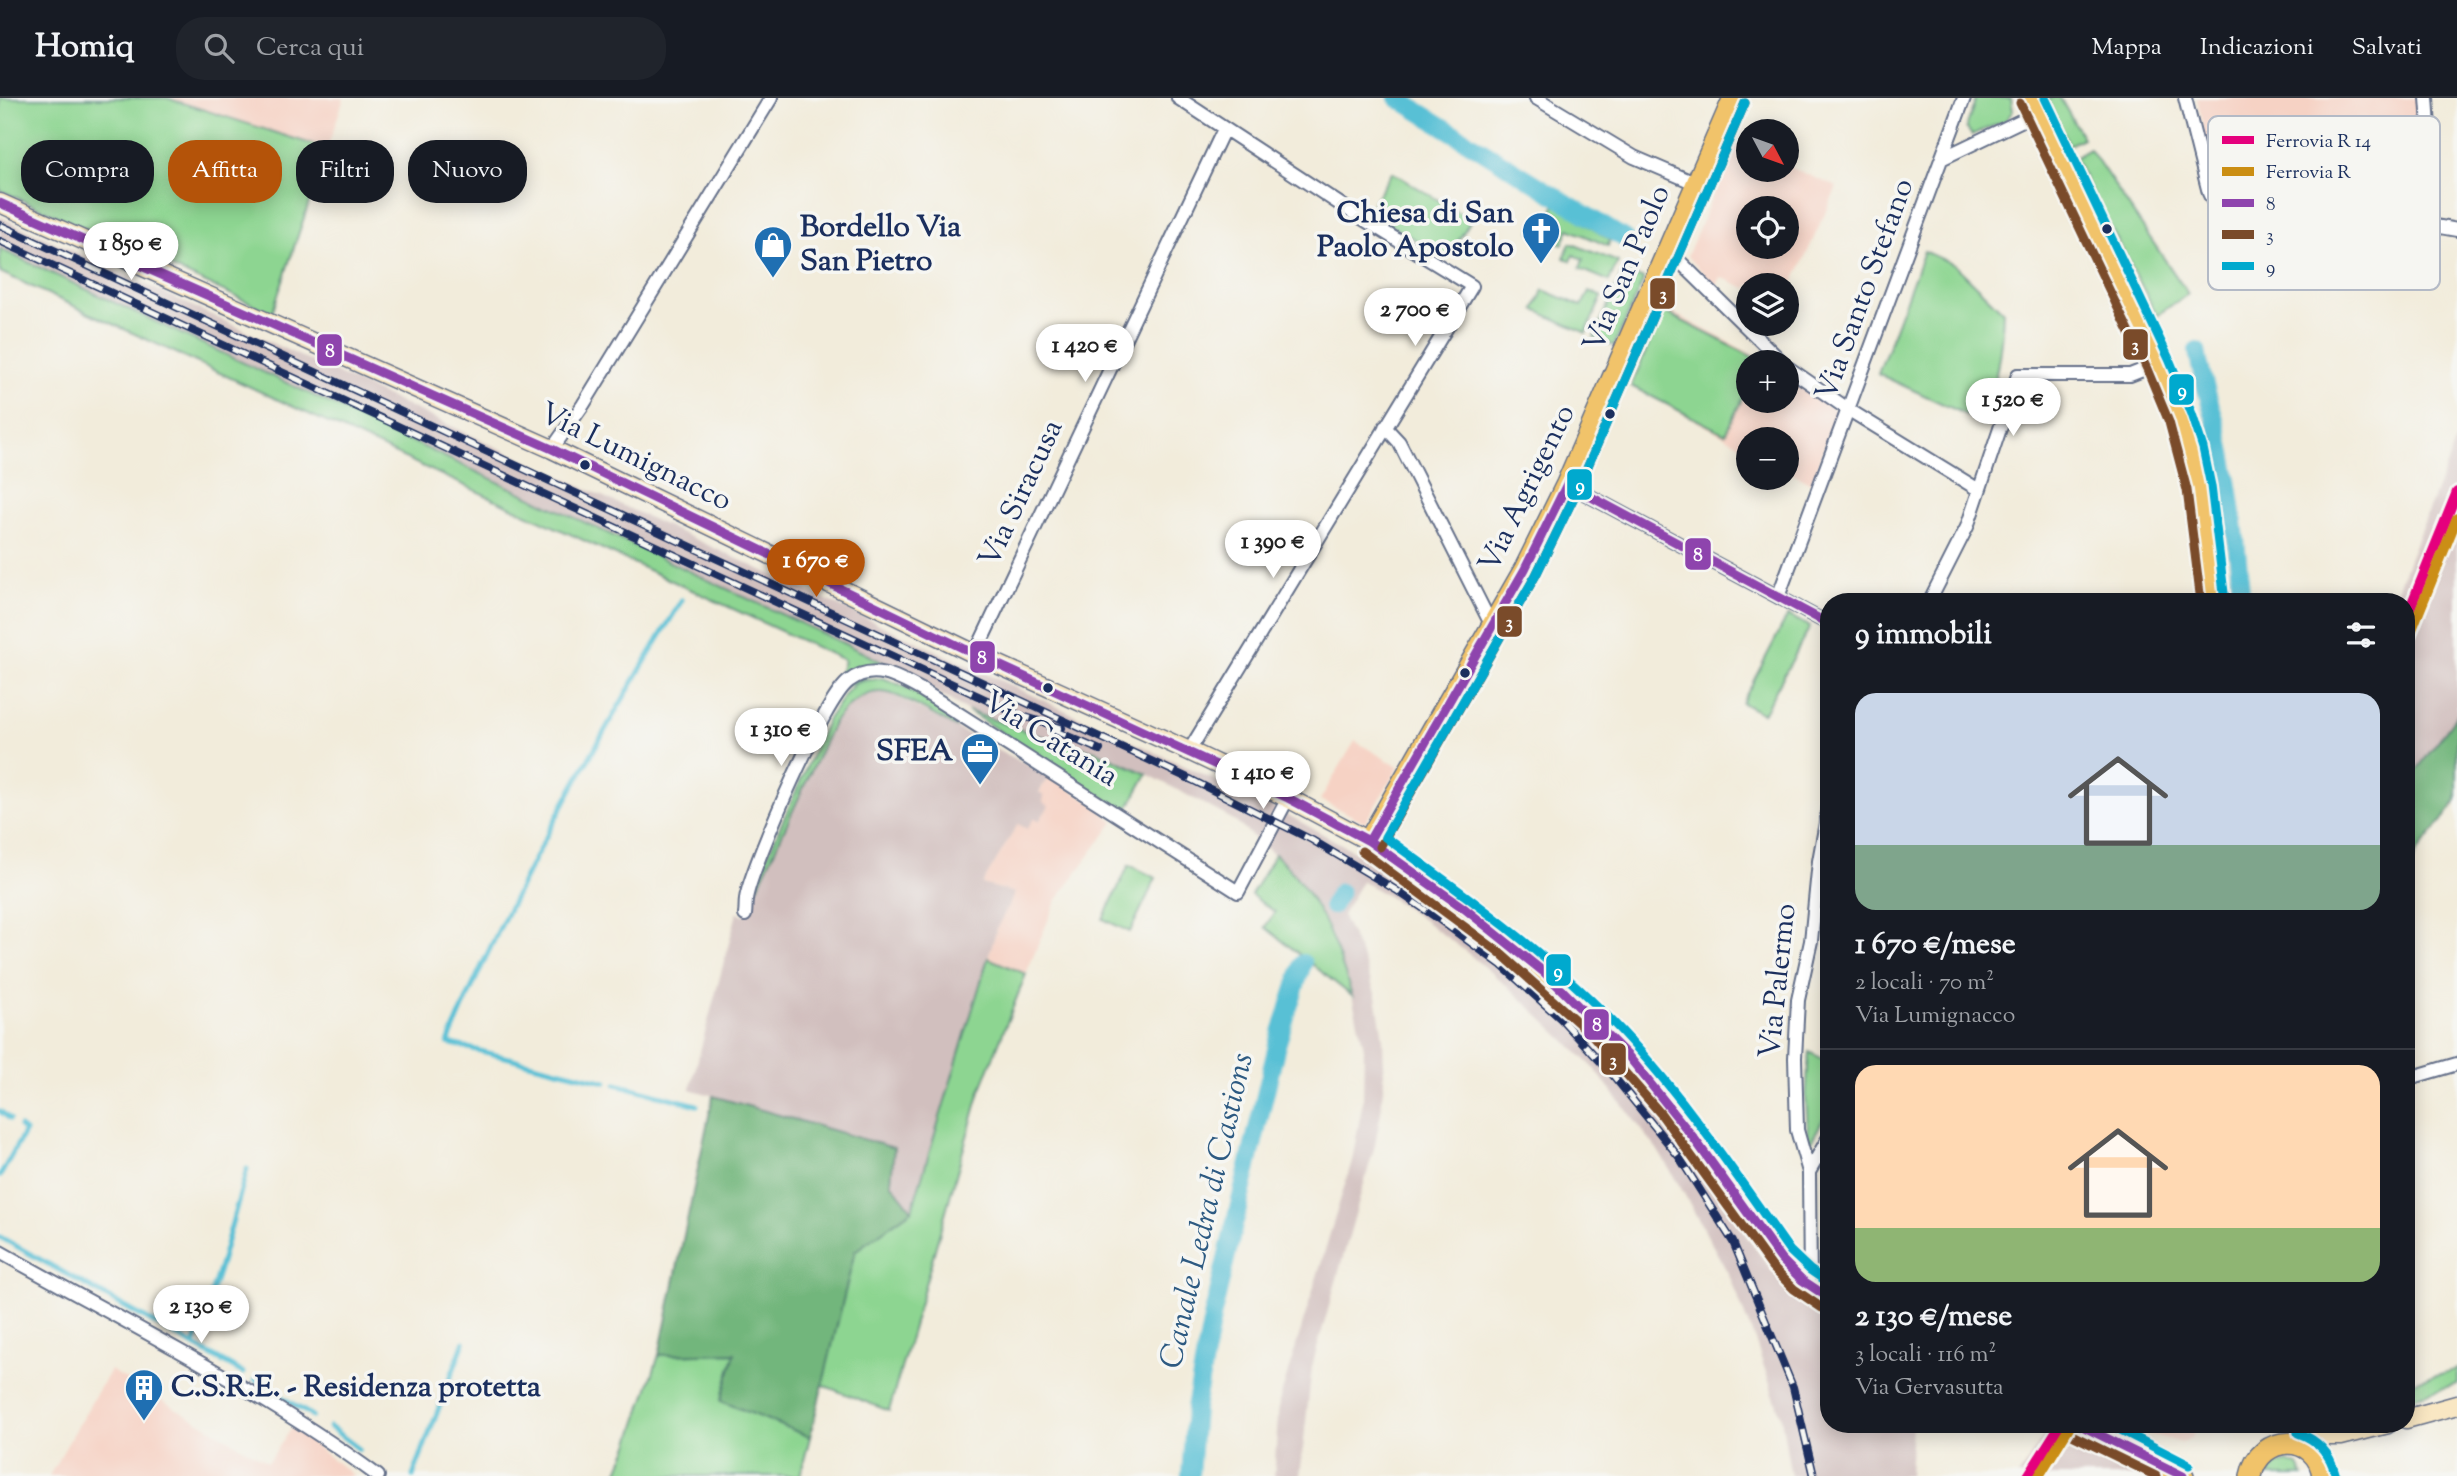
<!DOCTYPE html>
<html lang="it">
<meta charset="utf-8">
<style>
body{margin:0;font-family:"Sorts Mill Goudy",serif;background:#20242c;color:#f1f3f6;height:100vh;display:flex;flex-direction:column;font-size:26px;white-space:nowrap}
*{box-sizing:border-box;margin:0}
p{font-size:23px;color:#9ea1a6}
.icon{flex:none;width:38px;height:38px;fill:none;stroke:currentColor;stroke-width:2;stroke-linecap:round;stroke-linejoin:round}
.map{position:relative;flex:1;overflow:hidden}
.side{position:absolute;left:1820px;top:495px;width:595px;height:840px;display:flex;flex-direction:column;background:#171b24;border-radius:28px;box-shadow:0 4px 18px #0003}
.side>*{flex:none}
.banner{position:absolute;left:21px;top:42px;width:665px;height:63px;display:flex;gap:14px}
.needle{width:46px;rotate:131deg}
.tools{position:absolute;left:1736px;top:21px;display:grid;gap:14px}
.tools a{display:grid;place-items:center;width:63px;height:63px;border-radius:50%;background:#171b24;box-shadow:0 4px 18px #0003;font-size:35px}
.price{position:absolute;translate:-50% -60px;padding:0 16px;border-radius:24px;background:#fff;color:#222;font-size:23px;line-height:46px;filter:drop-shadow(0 2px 4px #0008)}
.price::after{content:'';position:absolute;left:50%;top:42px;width:21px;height:16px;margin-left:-10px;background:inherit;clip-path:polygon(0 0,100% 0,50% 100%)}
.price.on{background:#b45309;color:#fff}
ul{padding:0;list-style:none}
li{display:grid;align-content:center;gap:14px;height:371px;padding:0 35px}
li+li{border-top:2px solid #363941}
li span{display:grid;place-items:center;height:217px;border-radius:21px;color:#555}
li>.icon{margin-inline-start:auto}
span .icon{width:126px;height:126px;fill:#fffc;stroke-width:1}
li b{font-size:30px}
h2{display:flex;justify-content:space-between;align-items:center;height:84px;padding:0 35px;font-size:30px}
.tag{padding:0 24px;border-radius:28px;background:#171b24;box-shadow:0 4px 18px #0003;font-size:24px;line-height:63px}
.tag.on{background:#b45309;color:#fff}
header{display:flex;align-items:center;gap:42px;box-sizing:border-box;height:98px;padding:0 35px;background:#171b24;border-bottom:2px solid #363941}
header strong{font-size:33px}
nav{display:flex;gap:38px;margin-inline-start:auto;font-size:24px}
.search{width:490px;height:63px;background:#20242c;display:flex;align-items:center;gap:18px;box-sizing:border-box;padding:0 24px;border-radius:28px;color:#9ea1a6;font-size:26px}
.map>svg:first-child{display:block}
.built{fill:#f6d2c4;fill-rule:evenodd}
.industrial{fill:#d1bfbe}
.green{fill:#8dd591;stroke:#548278;stroke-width:2}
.forest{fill:#72b67b;stroke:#46726c;stroke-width:2}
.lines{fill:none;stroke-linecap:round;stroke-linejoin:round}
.stream{stroke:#58c0d5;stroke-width:5}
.canal{stroke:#58c0d5;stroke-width:18}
.primary-tunnel{stroke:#c7c6c2;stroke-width:21;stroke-dasharray:21 10;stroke-linecap:butt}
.street-casing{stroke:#66718a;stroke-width:16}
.secondary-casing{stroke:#66718a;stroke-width:21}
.primary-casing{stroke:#66718a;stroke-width:24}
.street{stroke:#fff;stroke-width:12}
.secondary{stroke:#f9e7c3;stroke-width:18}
.primary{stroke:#f1c36a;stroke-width:21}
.rail-casing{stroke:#1b2f5e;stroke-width:8}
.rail{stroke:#f6f6f2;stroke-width:5;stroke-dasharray:16;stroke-linecap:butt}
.bus-1-casing{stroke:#f6f6f2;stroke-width:14}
.bus-2-casing{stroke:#f6f6f2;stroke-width:14}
.bus-3-casing{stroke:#f6f6f2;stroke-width:14}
.bus-1{stroke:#8e44ad;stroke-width:9}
.bus-2{stroke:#7a4b2a;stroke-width:9}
.bus-3{stroke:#00a9ce;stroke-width:9}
.rail-1-casing{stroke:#f6f6f2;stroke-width:16}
.rail-2-casing{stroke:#f6f6f2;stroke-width:16}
.rail-1{stroke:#e5007d;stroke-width:10}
.rail-2{stroke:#cb8e13;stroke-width:10}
.bus-dot{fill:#1b2f5e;stroke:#f6f6f2;stroke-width:2.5}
.labels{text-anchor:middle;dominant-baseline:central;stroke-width:7;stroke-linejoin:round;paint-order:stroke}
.poi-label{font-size:30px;font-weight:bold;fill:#1b2f5e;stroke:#f6f6f2;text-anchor:end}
.street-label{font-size:30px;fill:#1b2f5e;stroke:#f6f6f2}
.water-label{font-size:32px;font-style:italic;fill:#2d5a82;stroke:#f6f6f2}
.key{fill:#f6f6f2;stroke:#b4bac6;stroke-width:2}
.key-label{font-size:19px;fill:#1b2f5e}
.line-badge{stroke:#f6f6f2;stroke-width:2.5}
.badge-label{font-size:19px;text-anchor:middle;font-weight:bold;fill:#fff}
</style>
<header>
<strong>Homiq</strong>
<div class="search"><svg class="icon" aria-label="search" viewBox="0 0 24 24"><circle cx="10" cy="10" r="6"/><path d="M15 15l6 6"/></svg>Cerca qui</div>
<nav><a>Mappa</a><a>Indicazioni</a><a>Salvati</a></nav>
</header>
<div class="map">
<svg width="2457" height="1378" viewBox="0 0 2457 1378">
<rect width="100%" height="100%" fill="#f6f6f2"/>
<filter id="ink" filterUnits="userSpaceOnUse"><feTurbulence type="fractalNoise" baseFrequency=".0143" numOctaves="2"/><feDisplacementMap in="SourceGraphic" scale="14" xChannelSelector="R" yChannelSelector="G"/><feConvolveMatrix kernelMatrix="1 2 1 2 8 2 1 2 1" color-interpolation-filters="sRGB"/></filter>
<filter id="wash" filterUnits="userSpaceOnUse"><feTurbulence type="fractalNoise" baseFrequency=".00686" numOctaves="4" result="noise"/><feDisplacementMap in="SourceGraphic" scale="28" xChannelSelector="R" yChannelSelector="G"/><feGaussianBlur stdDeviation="1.57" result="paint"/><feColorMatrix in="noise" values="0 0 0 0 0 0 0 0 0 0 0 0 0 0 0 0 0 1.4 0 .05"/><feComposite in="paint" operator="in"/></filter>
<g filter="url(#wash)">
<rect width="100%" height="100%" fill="#f2ecdb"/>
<path class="built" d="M167 0H344L327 51Z
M2197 0H2421L2426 40 2419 68 2412 80 2392 104 2383 111 2370 115 2333 118 2328 72 2323 73 2314 27 2250 38 2230 39 2235 64 2211 68Z
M1735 46 1748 52V72H1787V68L1837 89 1787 199V187H1748V191L1721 179 1715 187 1687 158ZM1787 110V149H1748V110Z
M1664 210 1767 264H1748V303H1787V278L1837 314 1811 385 1787 372V341H1748V351L1631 288Z
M1355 643 1399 669 1365 724 1320 702Z
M1049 678 1093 706 1114 724 1056 803 1026 876 988 860 997 830 1014 795 982 786 1018 726 1035 720 1039 723 1048 708 1042 704 1039 695Z
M110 1272 268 1364 292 1330 354 1378H49Z
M2132 1327V1326L2194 1327 2192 1339 2182 1345 2131 1331Z"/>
<path class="industrial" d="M0 119 1273 709 1352 752 1418 794 1490 845 1557 902 1631 980 1772 1173 1792 1195 1829 1218V1326L1912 1327 1909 1378H1791L1781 1319 1757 1248 1729 1177 1682 1092 1657 1051 1592 968 1514 894 1464 852 1404 808 1362 783 1342 817 1364 864 1376 898 1383 940 1384 980 1381 1013 1375 1047 1312 1268 1300 1378H1274L1279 1304 1352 1063 1363 1003 1364 950 1352 898 1332 837 1318 810 1283 764 1232 721 1153 679 1098 654 1036 637 968 613 913 580 862 554 0 151Z
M2457 340V617L2406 687V504H2392Z
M878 594 888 595 1049 678 1039 694 1044 698 1043 704 1049 708 1039 723 1034 720 1027 731 1018 726 982 786 1015 795 997 830 912 1112 891 1085 894 1050 690 991 737 815 745 817 833 625 842 613 854 603Z
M2052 1326 2112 1327 2103 1349 2151 1374 2149 1378H2018Z"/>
<path class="green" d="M0 0H167L327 51 272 215 0 92Z
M1976 0H2011L2013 13 2005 23 1972 37 1966 30Z
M2047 0H2060L2083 40 2069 47Z
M2090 51 2188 196 2157 217 2074 60Z
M1392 74 1471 122 1447 161 1368 113Z
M1555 106 1610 142 1608 148 1569 131 1562 147 1531 133 1536 120 1547 124Z
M1570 145 1618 164 1609 183 1580 171 1583 161 1574 157 1571 163 1564 160Z
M0 151 862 554 913 580 883 570 834 594 844 562 0 174Z
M1924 153 1955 167 2003 214C2002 253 1995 288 1984 325L1878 276Z
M1623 173 1644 181 1614 248 1594 239Z
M1543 192 1582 208 1589 193 1602 199 1586 235 1535 212Z
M1663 213 1761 263 1748 264V289L1725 336 1631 288Z
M1788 517 1810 529 1763 616 1742 605Z
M883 580 908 590 954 620 956 629C939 621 904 598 888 595 866 589 845 609 833 625L751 804 752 792 828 621 846 595 854 586 862 583Z
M968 613 1036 637 1098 654 1147 676 1126 714Z
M1275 756C1316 794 1336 845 1352 898L1265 829 1275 814 1251 797Z
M1129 767 1156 780 1130 834 1103 821Z
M988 860 1026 876 980 993 889 1313 822 1287 855 1152 912 1112Z
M1809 954 1829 964V1010L1809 1048 1806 1001Z
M735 1255 721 1303 810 1339 800 1378H616L629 1347 659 1257Z
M2457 1271V1286L2406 1301V1286Z
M2287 1364 2298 1368 2303 1378H2268L2275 1367Z"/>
<path class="forest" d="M2457 617V703L2415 758 2406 782V687Z
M713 998 894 1050 891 1085 912 1112 855 1153 810 1339 721 1303 735 1255 659 1257Z"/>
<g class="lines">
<path class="stream" d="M606 984 448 945C512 790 596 644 682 502
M616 986 697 1007
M0 1013 10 1021
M0 1078 25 1033 20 1029
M0 1139 243 1275
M194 1247 220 1168 247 1071
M255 1282 312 1318
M330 1329 359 1351
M413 1378 464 1244"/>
<path class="canal" d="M1397 0 1625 141
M2197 253C2202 282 2212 309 2219 337 2232 391 2237 449 2242 504
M1332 808 1340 794
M1190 1378 1195 1310 1212 1220 1277 947 1303 865"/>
</g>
</g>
<g filter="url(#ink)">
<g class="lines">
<path class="primary-tunnel" d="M2077 1326 2109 1340"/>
<g class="street-casing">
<path id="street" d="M1178 0 1355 116 1472 188 1189 653
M1536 0 1634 59 1697 86
M2185 0 2209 95C2215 108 2222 121 2236 127 2261 137 2345 124 2376 123 2403 122 2431 127 2457 132
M1943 60 2037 15
M2420 79 2425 126
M2379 123C2430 84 2432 61 2427 0
M1668 152 1782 264
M1787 269 1849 312 1979 392
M1385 329 1399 344 1492 528
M552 351 583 307 771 0
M1567 386 1829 526
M1778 499 1964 0
M1929 504 1967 429 2018 277H2130L2158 266
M975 556 1224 31
M745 817C746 810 745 802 747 796 755 761 824 601 849 583 874 564 900 580 923 593L1238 794 1288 700
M2406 981 2457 966
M1809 1074 1829 1039
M0 1154C128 1226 260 1291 378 1378
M1810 1189 1809 1074 1797 1032 1795 960 1798 902 1811 843 1819 763 1829 708"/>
</g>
<g class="secondary-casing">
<path id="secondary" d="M0 105 552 351 975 556 1189 653 1288 700 1369 743
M2406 1321 2457 1307
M2295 1346 2312 1338H2341L2388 1326"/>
</g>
<g class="primary-casing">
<path id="primary" d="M1734 0 1567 386 1525 471 1369 743C1462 809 1555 875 1631 961 1686 1023 1732 1093 1781 1161L1802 1182 1829 1200
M2031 0 2158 266C2170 294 2183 323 2191 353 2204 402 2208 453 2213 504
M2109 1340 2183 1378
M2251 1378C2259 1335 2318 1334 2323 1378"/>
</g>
<use href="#street" class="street"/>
<use href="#secondary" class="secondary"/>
<use href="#primary" class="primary"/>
<g class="rail-casing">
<path id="rail" d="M0 127 1192 682 1312 742 1396 792 1437 820 1501 867 1561 921 1611 975 1679 1059 1733 1144 1793 1289 1814 1378
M0 143 1019 617 1062 630
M1051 631 1100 652"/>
</g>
<use href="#rail" class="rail"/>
<g class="bus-1-casing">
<path id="bus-1" d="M0 105 552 351 975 556 1288 700 1369 743 1465 811 1545 875 1629 959 1693 1039 1781 1161 1802 1182 1829 1200
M1567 386 1829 526
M1369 743 1525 471 1567 386
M2078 1326 2183 1378"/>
</g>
<g class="bus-2-casing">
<path id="bus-2" d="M2020 5 2147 271 2169 324 2187 392 2201 504
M1380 749 1536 477 1578 391 1745 5
M1362 753 1499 854 1593 938 1661 1016 1772 1169 1794 1191 1822 1210
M2072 1337 2156 1378"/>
</g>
<g class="bus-3-casing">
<path id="bus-3" d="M2045 0 2169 261 2192 316 2203 350 2211 388 2225 503
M1745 5 1578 391 1536 477 1385 739C1464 796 1544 853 1612 923 1680 993 1734 1074 1790 1153L1810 1172 1829 1185
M2109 1326 2189 1367
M2297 1326 2298 1335C2318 1342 2330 1355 2335 1375"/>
</g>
<use href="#bus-1" class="bus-1"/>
<use href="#bus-2" class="bus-2"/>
<use href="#bus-3" class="bus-3"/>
<g class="rail-1-casing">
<path id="rail-1" d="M2406 520 2457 394
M2028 1378 2061 1326"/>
</g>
<g class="rail-2-casing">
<path id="rail-2" d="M2406 546 2457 420
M2039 1378 2071 1326"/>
</g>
<use href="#rail-1" class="rail-1"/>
<use href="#rail-2" class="rail-2"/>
</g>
</g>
<defs>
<g id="church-pin" transform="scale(2.0125)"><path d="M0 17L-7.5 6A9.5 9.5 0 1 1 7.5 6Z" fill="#1f6fb2" stroke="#f6f6f2"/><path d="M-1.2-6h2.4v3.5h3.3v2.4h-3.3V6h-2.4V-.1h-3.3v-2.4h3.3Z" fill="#fff"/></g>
<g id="shop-pin" transform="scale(2.0125)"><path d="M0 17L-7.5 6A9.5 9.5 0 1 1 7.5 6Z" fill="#1f6fb2" stroke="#f6f6f2"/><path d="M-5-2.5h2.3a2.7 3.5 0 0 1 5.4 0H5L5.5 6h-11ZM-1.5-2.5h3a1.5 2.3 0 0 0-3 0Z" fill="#fff"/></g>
<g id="office-pin" transform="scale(2.0125)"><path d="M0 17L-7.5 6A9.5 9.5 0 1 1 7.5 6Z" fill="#1f6fb2" stroke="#f6f6f2"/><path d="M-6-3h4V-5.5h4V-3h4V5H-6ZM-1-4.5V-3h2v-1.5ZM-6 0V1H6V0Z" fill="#fff"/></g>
<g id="building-pin" transform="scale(2.0125)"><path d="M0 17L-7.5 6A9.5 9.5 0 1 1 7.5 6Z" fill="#1f6fb2" stroke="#f6f6f2"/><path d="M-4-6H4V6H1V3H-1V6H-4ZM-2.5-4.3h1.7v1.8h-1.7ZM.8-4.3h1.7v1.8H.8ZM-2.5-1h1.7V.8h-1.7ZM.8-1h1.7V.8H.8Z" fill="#fff"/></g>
</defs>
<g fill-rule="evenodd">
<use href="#church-pin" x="1541" y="133"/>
<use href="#shop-pin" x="773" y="147"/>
<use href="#office-pin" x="980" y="654"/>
<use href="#building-pin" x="144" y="1290"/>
</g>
<g class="bus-dot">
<circle cx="2107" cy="131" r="6"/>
<circle cx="1610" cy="316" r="6"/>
<circle cx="585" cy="367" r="6"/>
<circle cx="1465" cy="575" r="6"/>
<circle cx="1048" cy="590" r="6"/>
</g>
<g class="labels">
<g class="poi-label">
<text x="1514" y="116">Chiesa di San<tspan x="1514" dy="34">Paolo Apostolo</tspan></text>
<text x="800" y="130" text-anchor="start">Bordello Via<tspan x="800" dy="34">San Pietro</tspan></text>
<text x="953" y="654">SFEA</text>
<text x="171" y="1290" text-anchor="start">C.S.R.E. - Residenza protetta</text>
</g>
<g class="street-label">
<text transform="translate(1628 171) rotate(-67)">Via San Paolo</text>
<text transform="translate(1866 192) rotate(-70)">Via Santo Stefano</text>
<text transform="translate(635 360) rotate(26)">Via Lumignacco</text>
<text transform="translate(1528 391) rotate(-64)">Via Agrigento</text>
<text transform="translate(1022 396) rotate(-65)">Via Siracusa</text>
<text transform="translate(1050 642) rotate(32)">Via Catania</text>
<text transform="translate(1779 883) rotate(-84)">Via Palermo</text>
</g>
<g class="water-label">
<text transform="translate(1208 1113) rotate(-77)">Canale Ledra di Castions</text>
</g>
</g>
<rect x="2208" y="18" width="232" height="174" rx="10" class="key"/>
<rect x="2222" y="38" width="32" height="8" fill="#e5007d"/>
<rect x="2222" y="69" width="32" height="9" fill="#cb8e13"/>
<rect x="2222" y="101" width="32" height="8" fill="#8e44ad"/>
<rect x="2222" y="132" width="32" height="9" fill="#7a4b2a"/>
<rect x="2222" y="164" width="32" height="8" fill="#00a9ce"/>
<g class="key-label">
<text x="2266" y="49">Ferrovia R 14</text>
<text x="2266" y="80">Ferrovia R</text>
<text x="2266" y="112">8</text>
<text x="2266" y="143">3</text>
<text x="2266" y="175">9</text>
</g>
<g class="line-badge">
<rect x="1649" y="179" width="27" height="33" rx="7" fill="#7a4b2a"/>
<rect x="2122" y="230" width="27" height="33" rx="7" fill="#7a4b2a"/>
<rect x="316" y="235" width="27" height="34" rx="7" fill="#8e44ad"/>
<rect x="2168" y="275" width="27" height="33" rx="7" fill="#00a9ce"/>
<rect x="1566" y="370" width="27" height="33" rx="7" fill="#00a9ce"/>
<rect x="1684" y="439" width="28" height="34" rx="7" fill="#8e44ad"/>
<rect x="1496" y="507" width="27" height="33" rx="7" fill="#7a4b2a"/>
<rect x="969" y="542" width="27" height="34" rx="7" fill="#8e44ad"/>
<rect x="1545" y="855" width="27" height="34" rx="7" fill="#00a9ce"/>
<rect x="1583" y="910" width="27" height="33" rx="7" fill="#8e44ad"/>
<rect x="1600" y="944" width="27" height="34" rx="7" fill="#7a4b2a"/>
</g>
<g class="badge-label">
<text x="1663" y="202">3</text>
<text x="2135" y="253">3</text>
<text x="330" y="259">8</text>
<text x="2182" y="298">9</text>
<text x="1580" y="393">9</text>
<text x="1698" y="463">8</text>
<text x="1509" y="530">3</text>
<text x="982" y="566">8</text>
<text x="1558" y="879">9</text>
<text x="1597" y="933">8</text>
<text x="1613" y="968">3</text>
</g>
</svg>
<div class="tools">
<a><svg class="needle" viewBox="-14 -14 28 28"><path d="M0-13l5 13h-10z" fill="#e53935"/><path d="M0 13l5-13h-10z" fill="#9ea1a6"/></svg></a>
<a><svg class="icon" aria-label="locate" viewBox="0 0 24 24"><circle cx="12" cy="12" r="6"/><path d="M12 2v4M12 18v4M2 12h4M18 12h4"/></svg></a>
<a><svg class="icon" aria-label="layers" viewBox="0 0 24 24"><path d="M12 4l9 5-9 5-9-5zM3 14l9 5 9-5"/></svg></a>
<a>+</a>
<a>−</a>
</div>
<b class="price" style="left:131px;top:184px">1 850 €</b>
<b class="price" style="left:1415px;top:250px">2 700 €</b>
<b class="price" style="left:1085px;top:286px">1 420 €</b>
<b class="price" style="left:2013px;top:340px">1 520 €</b>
<b class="price" style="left:1273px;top:482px">1 390 €</b>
<b class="price on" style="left:816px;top:501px">1 670 €</b>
<b class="price" style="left:781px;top:670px">1 310 €</b>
<b class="price" style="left:1263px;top:713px">1 410 €</b>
<b class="price" style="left:201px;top:1247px">2 130 €</b>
<div class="banner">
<a class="tag">Compra</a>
<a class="tag on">Affitta</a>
<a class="tag">Filtri</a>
<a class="tag">Nuovo</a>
</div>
<section class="side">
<h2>9 immobili<svg class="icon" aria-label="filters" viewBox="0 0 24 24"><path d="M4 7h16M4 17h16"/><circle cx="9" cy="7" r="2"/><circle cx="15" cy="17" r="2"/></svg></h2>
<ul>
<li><span style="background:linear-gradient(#c9d6e8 70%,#7fa58c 0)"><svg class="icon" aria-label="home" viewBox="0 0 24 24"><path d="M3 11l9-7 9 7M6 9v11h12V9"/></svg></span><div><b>1 670 €/mese</b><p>2 locali · 70 m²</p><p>Via Lumignacco</p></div></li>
<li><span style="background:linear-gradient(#ffd9b3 75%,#8fb573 0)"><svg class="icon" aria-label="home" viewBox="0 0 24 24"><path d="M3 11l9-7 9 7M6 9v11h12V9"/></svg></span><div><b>2 130 €/mese</b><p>3 locali · 116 m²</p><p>Via Gervasutta</p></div></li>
</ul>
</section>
</div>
